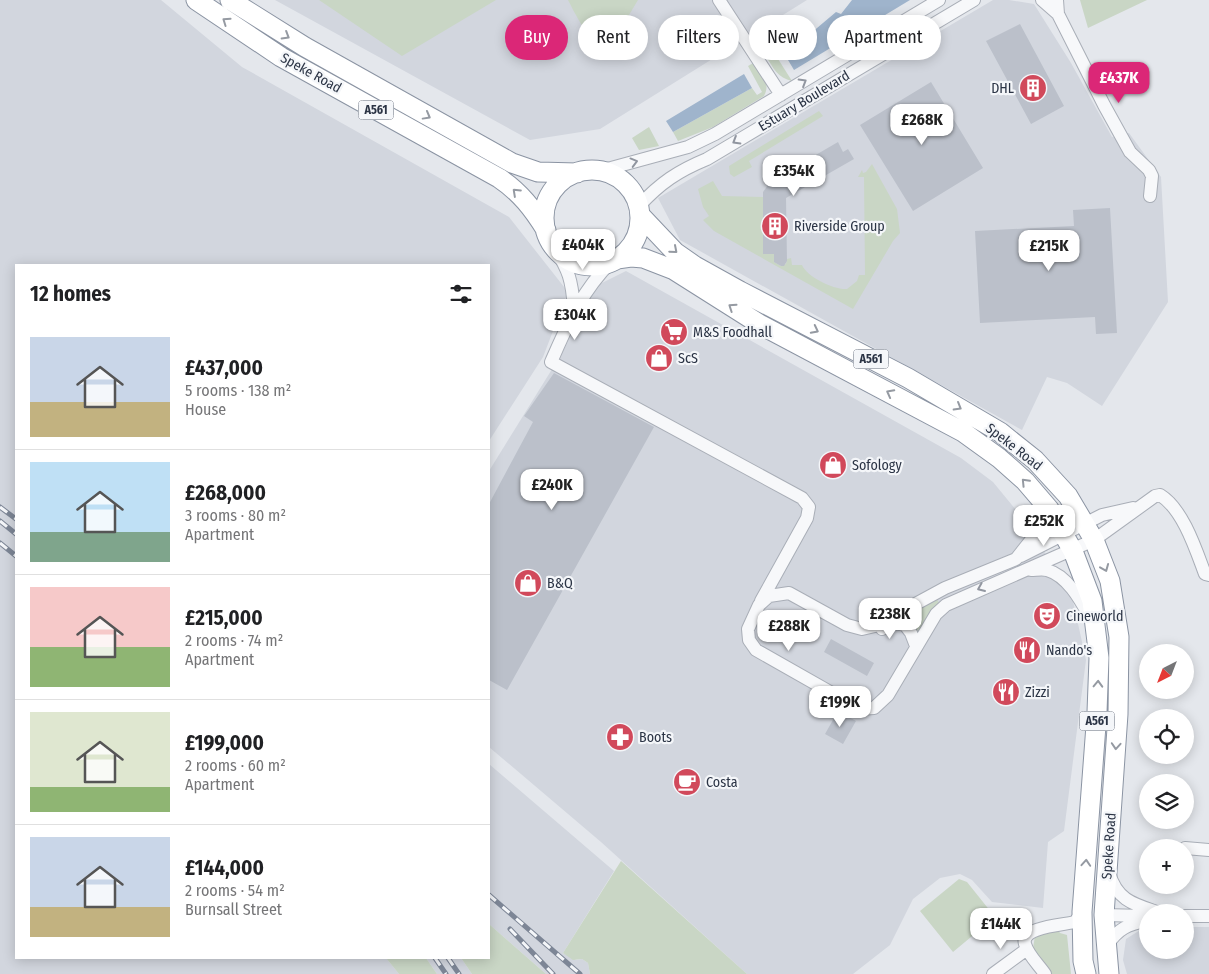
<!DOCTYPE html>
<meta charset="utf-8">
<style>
body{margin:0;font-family:"Fira Sans Condensed",sans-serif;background:#f6f6f6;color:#202124;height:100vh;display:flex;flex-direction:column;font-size:19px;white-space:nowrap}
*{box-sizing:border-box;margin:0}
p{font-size:16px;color:#757577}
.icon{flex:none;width:28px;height:28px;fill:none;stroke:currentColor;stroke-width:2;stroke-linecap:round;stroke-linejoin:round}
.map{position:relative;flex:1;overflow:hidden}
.drawer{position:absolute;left:15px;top:264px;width:475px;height:695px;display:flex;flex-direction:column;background:#fff;border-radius:0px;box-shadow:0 2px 12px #0003}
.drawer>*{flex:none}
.top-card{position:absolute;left:505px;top:15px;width:475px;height:45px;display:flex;gap:10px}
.needle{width:32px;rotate:222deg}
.fabs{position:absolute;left:1139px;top:644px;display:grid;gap:10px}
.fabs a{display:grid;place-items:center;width:55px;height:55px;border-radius:50%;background:#fff;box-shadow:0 2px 12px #0003;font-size:25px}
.price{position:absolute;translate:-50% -42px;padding:0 11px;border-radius:10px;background:#fff;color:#222;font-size:16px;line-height:32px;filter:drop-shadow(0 1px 2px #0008)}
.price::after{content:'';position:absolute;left:50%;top:30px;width:15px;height:11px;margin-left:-8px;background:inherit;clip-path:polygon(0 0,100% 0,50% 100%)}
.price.active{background:#db2777;color:#fff}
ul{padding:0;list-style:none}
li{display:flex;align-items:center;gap:15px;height:125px;padding:0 15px}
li+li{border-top:1px solid #e0e0e0}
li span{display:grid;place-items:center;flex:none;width:140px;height:100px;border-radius:0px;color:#555}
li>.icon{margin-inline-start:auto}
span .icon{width:60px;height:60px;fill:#fffc;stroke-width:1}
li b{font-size:21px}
h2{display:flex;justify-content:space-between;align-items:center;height:60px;padding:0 15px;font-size:21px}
.chip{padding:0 18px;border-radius:22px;background:#fff;box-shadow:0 2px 12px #0003;font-size:18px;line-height:45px}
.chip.active{background:#db2777;color:#fff}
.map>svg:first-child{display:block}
.built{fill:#d2d6de}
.green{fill:#c9d6c5}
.water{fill:#9fb4cc}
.building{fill:#bbc0ca}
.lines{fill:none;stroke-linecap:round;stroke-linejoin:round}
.minor-casing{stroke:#a9aeb7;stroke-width:14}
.highway-casing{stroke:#8b94a3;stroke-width:21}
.minor{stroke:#f7f8fa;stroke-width:12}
.highway{stroke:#fff;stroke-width:19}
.rail-casing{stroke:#7d8696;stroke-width:5}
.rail{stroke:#f4f6f9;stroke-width:3;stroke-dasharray:9;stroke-linecap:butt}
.oneway{stroke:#959aa2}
.oneway2{stroke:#9196a0}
.labels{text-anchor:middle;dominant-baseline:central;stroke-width:4.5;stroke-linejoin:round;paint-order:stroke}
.shield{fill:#f4f6f9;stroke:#676e7b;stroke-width:1}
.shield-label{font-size:12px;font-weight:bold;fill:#2b3445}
.street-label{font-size:14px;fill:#2b3445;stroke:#f4f6f9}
.poi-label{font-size:14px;fill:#2b3445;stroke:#f4f6f9;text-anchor:start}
</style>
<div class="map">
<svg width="1209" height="974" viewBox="0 0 1209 974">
<rect width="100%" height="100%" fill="#e4e7ec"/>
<path class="built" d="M0 0H161L242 67 509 217 568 292 543 357 489 441V265H16V958H386L399 974H0Z
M275 0H807L600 129 530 140Z
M993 0H1009L1034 4 1071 63 1112 137 1129 133 1161 177 1168 302 1102 406 1067 383 1047 377 1022 430 680 240 658 198Z
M626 271 961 458 993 482 1030 527 1073 601 1086 660 1064 831 1048 842 1043 908 992 902 972 880 960 874 940 878 913 899 890 945 853 974H747L601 842 489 747V471L562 353 596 286Z
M489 764 614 871 563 953 576 960 582 959 588 963 590 974H546L489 924Z
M1145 927H1147L1148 950H1185V927H1209V974H1127L1123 960 1126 939Z
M426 958H461L472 974H437Z"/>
<path class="green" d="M319 0H496L402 56Z
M568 0H638C632 10 626 20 620 30 619 33 618 38 616 41 598 64 574 11 568 0Z
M1080 0H1147L1088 28Z
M773 51 792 81C778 78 773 68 766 56Z
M755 62C762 74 771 83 764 96L713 127 678 141 673 132 752 88 757 95 762 92 748 66Z
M819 111 823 116 749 161 752 167 734 177 730 174 729 166Z
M649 127 659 146 639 150 632 138Z
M872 164 897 209 900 233 893 241 853 309 714 231 703 220 709 216 703 207 698 189 713 181 722 196 763 197V254H774V262L781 266 786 264 787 259 791 258 792 265H802C807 277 834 290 847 289L857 281 859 275H865L864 177H858L862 170 863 173 866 172Z
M937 599 940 605 918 633 906 616Z
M621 861 747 974H590L588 963 582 959 573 960 563 953Z
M959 879 967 882 995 917 953 952 920 911Z
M489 924 546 974H472L461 958H489Z
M1058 930 1060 933 1067 935 1071 974H1051L1033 948 1035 936Z
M386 958H426L437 974H399Z"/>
<path class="water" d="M852 0H910L794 70 785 55 836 12 841 14Z
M744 74 752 88 673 132 666 121Z"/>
<path class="building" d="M1020 24 1064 106 1031 124 986 41Z
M931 82 983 168 913 211 860 125Z
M838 142 843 152 848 149 854 159 786 198 787 261 784 266H781L774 262V254H763V192L771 181Z
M1110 208 1117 333 1096 334 1095 317 980 323 975 231 1074 226 1073 210Z
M554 373 654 427 507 690 489 680V504L533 422 524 416Z
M831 639 874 663 867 676 824 652Z
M838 711 856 721 843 744 825 734Z"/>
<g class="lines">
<g class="minor-casing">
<path id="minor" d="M719 0 781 95
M1042 0 1058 14
M1057 0 1058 14 1104 105 1130 152 1149 170 1152 176 1150 196
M600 171 688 147 715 134 939 0
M639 206C660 183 678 171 707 159L974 0
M553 246C569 270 572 280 574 309
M611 262C581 292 568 324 551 362L802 498 809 507 807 518 761 601
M1040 499 1042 516 1039 530 1016 559 945 588 875 626 862 629 847 625 789 593 769 596 759 605 748 629 749 640 756 650 860 709 874 708 888 695 936 614 946 605 1094 540 1155 496 1160 495C1183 509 1196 550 1205 574L1209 575
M1021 556 1102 515 1133 508
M1031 570C1036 570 1042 569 1047 570 1068 576 1081 601 1091 619
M882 629 895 623 905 625 911 633 916 646
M1185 848 1209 850
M1109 873C1117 900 1133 904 1157 912
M1104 915 1144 916
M1185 916H1209
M1107 945C1119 928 1127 925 1148 920
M993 974 1027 949
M1045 974C1039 965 1028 955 1025 944 1020 927 1063 925 1075 922L1082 912"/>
</g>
<g class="highway-casing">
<path id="highway" d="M196 0 281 57 499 178C520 192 533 209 546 230
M230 0 305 47 512 163 538 172 577 173
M544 218a48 48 0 1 1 96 0a48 48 0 1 1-96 0Z
M640 215 675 252 695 266 740 291 908 378 1000 432 1035 460 1068 496 1094 540 1110 581 1119 637 1118 714 1104 915 1109 974
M617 259 631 257 643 258 674 270 761 325 963 432 999 458 1025 481 1049 509 1073 551 1092 601 1099 658 1097 712 1082 912 1083 961 1086 974"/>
</g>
<use href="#minor" class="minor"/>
<use href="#highway" class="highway"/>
<g class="rail-casing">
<path id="rail" d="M0 507 16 519
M0 521 16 534
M0 543 16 556
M489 895 580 974
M510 929 553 974
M435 958 446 974
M448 958 459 974"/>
</g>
<use href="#rail" class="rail"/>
</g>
<defs><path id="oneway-chevron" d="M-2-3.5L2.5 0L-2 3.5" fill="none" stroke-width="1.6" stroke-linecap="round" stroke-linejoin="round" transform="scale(1.25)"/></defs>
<g class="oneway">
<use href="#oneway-chevron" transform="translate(226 21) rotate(-145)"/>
<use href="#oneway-chevron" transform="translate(286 36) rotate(31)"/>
<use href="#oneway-chevron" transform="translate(427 116) rotate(29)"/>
<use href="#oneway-chevron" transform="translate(516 192) rotate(-137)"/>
<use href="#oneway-chevron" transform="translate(674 250) rotate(41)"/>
<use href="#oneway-chevron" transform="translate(732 307) rotate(-146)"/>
<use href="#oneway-chevron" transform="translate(815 330) rotate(27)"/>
<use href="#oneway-chevron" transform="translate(890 393) rotate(-152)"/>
<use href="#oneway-chevron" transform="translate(958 407) rotate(30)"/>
<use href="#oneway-chevron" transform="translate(1025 482) rotate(-134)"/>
<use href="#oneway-chevron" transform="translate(1105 568) rotate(68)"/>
<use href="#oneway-chevron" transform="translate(1098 684) rotate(-88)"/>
<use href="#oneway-chevron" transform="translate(1116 746) rotate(94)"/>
<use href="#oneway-chevron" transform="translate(1086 863) rotate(-86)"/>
</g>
<g class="oneway2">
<use href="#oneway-chevron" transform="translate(803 82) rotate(-31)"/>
<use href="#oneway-chevron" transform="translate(736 141) rotate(149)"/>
<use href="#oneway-chevron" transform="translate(634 162) rotate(-15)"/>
<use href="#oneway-chevron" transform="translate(981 588) rotate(157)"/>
</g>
<defs>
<g id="building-disc" transform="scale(1.4375)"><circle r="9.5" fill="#d1495b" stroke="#f4f6f9"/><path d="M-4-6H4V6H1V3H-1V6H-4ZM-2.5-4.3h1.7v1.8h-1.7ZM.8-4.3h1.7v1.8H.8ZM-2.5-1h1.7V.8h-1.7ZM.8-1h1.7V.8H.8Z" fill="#fff"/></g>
<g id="supermarket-disc" transform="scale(1.4375)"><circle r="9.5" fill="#d1495b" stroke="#f4f6f9"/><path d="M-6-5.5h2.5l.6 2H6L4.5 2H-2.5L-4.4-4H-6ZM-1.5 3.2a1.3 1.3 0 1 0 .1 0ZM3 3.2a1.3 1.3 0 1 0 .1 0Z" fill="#fff"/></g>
<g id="shop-disc" transform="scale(1.4375)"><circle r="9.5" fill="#d1495b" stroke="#f4f6f9"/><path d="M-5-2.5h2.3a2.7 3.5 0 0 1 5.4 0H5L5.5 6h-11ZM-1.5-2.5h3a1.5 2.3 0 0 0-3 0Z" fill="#fff"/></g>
<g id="theatre-disc" transform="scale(1.4375)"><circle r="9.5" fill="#d1495b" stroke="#f4f6f9"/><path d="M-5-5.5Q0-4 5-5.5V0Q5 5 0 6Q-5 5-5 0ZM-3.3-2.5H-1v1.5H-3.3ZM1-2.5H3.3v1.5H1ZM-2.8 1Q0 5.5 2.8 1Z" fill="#fff"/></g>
<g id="restaurant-disc" transform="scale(1.4375)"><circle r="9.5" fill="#d1495b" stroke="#f4f6f9"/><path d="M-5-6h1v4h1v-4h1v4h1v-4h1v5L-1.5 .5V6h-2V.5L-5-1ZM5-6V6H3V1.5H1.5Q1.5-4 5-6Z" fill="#fff"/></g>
<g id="pharmacy-disc" transform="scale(1.4375)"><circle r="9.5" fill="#d1495b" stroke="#f4f6f9"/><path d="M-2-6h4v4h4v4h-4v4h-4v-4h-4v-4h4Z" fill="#fff"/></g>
<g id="cafe-disc" transform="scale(1.4375)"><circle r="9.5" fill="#d1495b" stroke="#f4f6f9"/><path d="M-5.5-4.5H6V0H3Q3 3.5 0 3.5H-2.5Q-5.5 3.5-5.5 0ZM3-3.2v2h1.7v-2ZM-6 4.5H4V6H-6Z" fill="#fff"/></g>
</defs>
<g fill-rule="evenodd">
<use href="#building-disc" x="1033" y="88"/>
<use href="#building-disc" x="775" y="226"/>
<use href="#supermarket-disc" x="674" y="332"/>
<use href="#shop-disc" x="659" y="358"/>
<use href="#shop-disc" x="833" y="465"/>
<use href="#shop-disc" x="528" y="583"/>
<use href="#theatre-disc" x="1047" y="616"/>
<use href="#restaurant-disc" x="1027" y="650"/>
<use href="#restaurant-disc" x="1006" y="692"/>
<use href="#pharmacy-disc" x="620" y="737"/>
<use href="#cafe-disc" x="687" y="782"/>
</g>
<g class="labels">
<g class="shield">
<rect x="358.5" y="100.5" width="35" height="19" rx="4"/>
<rect x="853.5" y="349.5" width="35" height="19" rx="4"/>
<rect x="1079.5" y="711.5" width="35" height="19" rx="4"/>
</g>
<g class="shield-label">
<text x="376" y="110">A561</text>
<text x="871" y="359">A561</text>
<text x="1097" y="721">A561</text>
</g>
<g class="street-label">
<text transform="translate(311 73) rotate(29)">Speke Road</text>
<text transform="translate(804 101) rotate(-31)">Estuary Boulevard</text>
<text transform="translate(1014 447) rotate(38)">Speke Road</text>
<text transform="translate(1109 846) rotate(-86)">Speke Road</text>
</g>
<g class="poi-label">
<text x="1014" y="88" text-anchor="end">DHL</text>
<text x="794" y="226">Riverside Group</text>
<text x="693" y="332">M&amp;S Foodhall</text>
<text x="678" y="358">ScS</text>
<text x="852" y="465">Sofology</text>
<text x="547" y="583">B&amp;Q</text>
<text x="1066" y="616">Cineworld</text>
<text x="1046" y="650">Nando's</text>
<text x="1025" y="692">Zizzi</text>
<text x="639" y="737">Boots</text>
<text x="706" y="782">Costa</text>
</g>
</g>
</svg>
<div class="fabs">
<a><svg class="needle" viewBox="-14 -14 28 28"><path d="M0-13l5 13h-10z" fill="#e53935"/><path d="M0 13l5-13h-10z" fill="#757577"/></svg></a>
<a><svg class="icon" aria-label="locate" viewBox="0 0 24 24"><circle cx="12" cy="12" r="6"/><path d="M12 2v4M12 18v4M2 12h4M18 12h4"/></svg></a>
<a><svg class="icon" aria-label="layers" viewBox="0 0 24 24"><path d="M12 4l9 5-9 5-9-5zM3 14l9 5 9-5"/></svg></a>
<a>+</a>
<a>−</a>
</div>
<b class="price active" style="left:1119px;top:104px">£437K</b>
<b class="price" style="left:922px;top:146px">£268K</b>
<b class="price" style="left:794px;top:197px">£354K</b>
<b class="price" style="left:583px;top:271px">£404K</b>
<b class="price" style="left:1049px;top:272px">£215K</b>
<b class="price" style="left:575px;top:341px">£304K</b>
<b class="price" style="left:552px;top:511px">£240K</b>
<b class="price" style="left:1044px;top:547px">£252K</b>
<b class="price" style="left:890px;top:640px">£238K</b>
<b class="price" style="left:789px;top:652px">£288K</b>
<b class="price" style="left:840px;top:728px">£199K</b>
<b class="price" style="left:1001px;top:950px">£144K</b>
<div class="top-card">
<a class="chip active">Buy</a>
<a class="chip">Rent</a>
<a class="chip">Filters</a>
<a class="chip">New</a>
<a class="chip">Apartment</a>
</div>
<section class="drawer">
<h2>12 homes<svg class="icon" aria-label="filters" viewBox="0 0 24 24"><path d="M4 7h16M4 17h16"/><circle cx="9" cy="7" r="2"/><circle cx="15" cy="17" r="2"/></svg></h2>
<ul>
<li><span style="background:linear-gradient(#c9d6e8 65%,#c2b280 0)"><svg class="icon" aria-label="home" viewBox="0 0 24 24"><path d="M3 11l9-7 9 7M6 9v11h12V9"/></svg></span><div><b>£437,000</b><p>5 rooms · 138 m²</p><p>House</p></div></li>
<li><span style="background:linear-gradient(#bfe0f5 70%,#7fa58c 0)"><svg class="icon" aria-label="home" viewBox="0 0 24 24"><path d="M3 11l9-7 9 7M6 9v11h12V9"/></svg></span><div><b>£268,000</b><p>3 rooms · 80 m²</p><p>Apartment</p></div></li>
<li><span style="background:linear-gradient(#f6c9c9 60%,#8fb573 0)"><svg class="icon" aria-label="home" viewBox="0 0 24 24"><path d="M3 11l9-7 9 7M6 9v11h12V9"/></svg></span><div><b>£215,000</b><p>2 rooms · 74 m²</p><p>Apartment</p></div></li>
<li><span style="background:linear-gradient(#dfe7d0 75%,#8fb573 0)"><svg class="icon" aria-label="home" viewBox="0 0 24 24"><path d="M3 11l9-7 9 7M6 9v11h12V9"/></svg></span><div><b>£199,000</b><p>2 rooms · 60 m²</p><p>Apartment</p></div></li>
<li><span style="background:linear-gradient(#c9d6e8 70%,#c2b280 0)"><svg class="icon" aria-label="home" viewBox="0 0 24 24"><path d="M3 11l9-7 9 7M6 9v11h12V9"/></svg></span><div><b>£144,000</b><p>2 rooms · 54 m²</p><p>Burnsall Street</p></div></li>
</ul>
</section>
</div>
